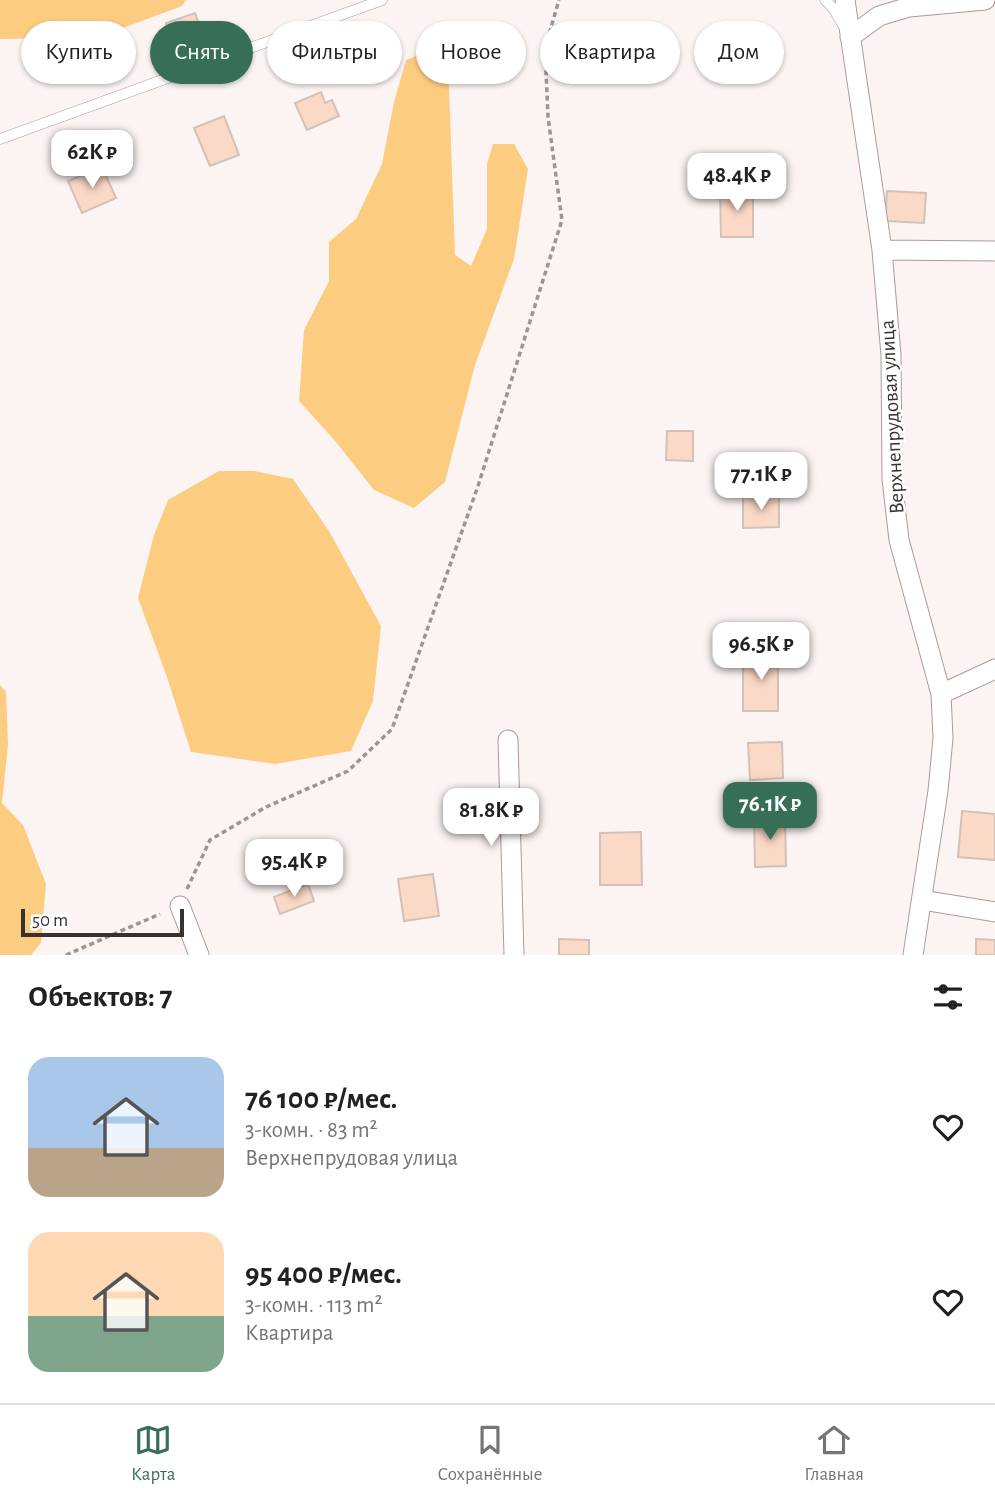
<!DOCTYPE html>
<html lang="ru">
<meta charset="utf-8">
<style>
body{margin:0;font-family:"Alegreya Sans",sans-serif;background:#f2f2f2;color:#202124;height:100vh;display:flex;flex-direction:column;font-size:26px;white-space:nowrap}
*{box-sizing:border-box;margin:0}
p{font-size:23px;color:#757577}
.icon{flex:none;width:38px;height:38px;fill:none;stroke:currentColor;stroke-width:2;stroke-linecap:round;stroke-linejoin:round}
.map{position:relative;height:955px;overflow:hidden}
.sheet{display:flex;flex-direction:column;background:#fff;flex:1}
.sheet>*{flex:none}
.hud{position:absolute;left:21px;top:21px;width:954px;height:63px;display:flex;gap:14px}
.scale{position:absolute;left:21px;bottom:18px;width:163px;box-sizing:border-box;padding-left:7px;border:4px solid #393130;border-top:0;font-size:19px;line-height:24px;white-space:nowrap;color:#393130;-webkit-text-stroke:5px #fff;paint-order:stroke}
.price{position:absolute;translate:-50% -60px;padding:0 16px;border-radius:14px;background:#fff;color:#222;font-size:23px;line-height:46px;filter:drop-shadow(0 2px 4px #0008)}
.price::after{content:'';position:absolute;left:50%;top:42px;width:21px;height:16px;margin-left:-10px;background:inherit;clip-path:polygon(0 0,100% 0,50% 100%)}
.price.active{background:#366f56;color:#fff}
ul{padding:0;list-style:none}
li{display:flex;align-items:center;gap:21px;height:175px;padding:0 28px}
li span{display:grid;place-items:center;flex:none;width:196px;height:140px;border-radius:21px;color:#555}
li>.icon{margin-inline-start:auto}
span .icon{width:84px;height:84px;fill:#fffc;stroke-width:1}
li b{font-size:30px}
h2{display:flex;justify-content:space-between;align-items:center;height:84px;padding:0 28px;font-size:30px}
.pill{padding:0 24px;border-radius:32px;background:#fff;box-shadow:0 2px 5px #0004;font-size:24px;line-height:63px}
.pill.active{background:#366f56;color:#fff}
.menu{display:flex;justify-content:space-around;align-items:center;height:98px;border-top:2px solid #e0e0e0;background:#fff;font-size:19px;color:#757577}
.menu a{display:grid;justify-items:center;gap:4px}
.menu .active{color:#366f56}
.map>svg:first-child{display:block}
.green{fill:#fccc81}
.building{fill:#fbd9c7;stroke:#d3c1b8;stroke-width:2}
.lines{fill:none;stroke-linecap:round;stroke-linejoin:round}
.service-casing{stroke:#ad9999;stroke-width:11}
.minor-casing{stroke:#ad9999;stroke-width:21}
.path{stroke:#9d9594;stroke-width:3.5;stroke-dasharray:5 3.5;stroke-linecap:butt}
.service{stroke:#fff;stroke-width:10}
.minor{stroke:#fff;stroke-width:19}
.labels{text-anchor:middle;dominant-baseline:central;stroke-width:5;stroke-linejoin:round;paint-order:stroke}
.street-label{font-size:21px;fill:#393130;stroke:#fff}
</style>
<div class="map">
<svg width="995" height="955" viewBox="0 0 995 955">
<rect width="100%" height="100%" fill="#fcf4f3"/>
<path class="green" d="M0 0H186L182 6 99 37 0 39Z
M421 54 448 60 455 255 471 266 487 229V164L493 144H514L528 169 514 259 475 365 445 482 414 508 374 490 336 442 299 401 304 330 329 281V242L356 219 382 164 394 102 406 60Z
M219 471H254L293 479 329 531 381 626 373 701 351 751 275 764 191 752 167 677 138 598 154 535 168 500Z
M0 685 6 692 8 744 2 803 23 825 46 884 41 943 31 955H0Z"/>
<path class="building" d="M195 13 202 33 173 43 166 23Z
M321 92 325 103 332 100 339 116 307 130 295 103Z
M224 116 239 155 210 166 194 128Z
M102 167 116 198 82 213 68 181Z
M720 189H753V237H721Z
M887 191 926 193 924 223 885 221Z
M667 431H693V461L666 460Z
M779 496V527L743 528V497Z
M743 654H778V711H743Z
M782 742 783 778 750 780 748 743Z
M962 811 995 814V860L958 857Z
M785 816 786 866 755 867 754 817Z
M641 832 642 885H600V833Z
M433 874 439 916 404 921 398 879Z
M308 884 314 901 280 914 274 897Z
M559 939 589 940V955H559Z
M976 939 995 940V955H976Z"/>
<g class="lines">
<g class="service-casing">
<path id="service" d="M825 0 833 8 843 25
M0 139 382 0"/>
</g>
<g class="minor-casing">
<path id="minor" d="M845 0 882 250 891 355 892 479 899 540 941 694 943 738 938 791 913 955
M850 37 879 16 909 7 985 0
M882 250 995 251
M941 694 995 669
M508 740 514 955
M922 900 995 912
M180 906 199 955"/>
</g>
<path class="path" d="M187 889 210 840 266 807 348 771 392 729 478 486 562 220 548 117 545 48 559 0
M66 955 160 914"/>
<use href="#service" class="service"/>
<use href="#minor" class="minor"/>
</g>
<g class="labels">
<g class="street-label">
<text transform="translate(892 417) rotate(-93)">Верхнепрудовая улица</text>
</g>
</g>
</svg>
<div class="scale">50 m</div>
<b class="price" style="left:92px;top:190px">62K ₽</b>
<b class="price" style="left:737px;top:213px">48.4K ₽</b>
<b class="price" style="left:761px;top:512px">77.1K ₽</b>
<b class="price" style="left:761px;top:682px">96.5K ₽</b>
<b class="price active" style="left:770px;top:842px">76.1K ₽</b>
<b class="price" style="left:491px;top:848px">81.8K ₽</b>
<b class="price" style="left:294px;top:899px">95.4K ₽</b>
<div class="hud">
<a class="pill">Купить</a>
<a class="pill active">Снять</a>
<a class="pill">Фильтры</a>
<a class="pill">Новое</a>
<a class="pill">Квартира</a>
<a class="pill">Дом</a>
</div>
</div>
<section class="sheet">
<h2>Объектов: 7<svg class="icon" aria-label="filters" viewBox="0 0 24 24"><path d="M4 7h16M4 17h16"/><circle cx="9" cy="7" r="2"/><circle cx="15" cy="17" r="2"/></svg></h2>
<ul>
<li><span style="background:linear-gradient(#a9c7e8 65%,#b9a48a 0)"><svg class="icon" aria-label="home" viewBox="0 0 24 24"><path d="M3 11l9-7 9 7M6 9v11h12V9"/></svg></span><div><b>76 100 ₽/мес.</b><p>3-комн. · 83 m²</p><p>Верхнепрудовая улица</p></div><svg class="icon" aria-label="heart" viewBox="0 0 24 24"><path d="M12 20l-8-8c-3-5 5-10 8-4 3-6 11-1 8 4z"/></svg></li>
<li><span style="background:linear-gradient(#ffd9b3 60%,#7fa58c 0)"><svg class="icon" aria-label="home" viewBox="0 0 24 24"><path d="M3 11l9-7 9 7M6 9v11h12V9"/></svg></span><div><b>95 400 ₽/мес.</b><p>3-комн. · 113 m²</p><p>Квартира</p></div><svg class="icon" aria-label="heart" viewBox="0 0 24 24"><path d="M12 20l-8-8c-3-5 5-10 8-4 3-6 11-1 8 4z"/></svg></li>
</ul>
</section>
<nav class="menu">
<a class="active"><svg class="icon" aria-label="map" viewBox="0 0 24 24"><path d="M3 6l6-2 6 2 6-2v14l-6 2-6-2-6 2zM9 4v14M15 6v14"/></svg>Карта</a>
<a><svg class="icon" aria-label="saved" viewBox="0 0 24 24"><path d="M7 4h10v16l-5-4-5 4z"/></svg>Сохранённые</a>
<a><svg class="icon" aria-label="home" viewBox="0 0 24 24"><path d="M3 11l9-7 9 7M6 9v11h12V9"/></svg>Главная</a>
</nav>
